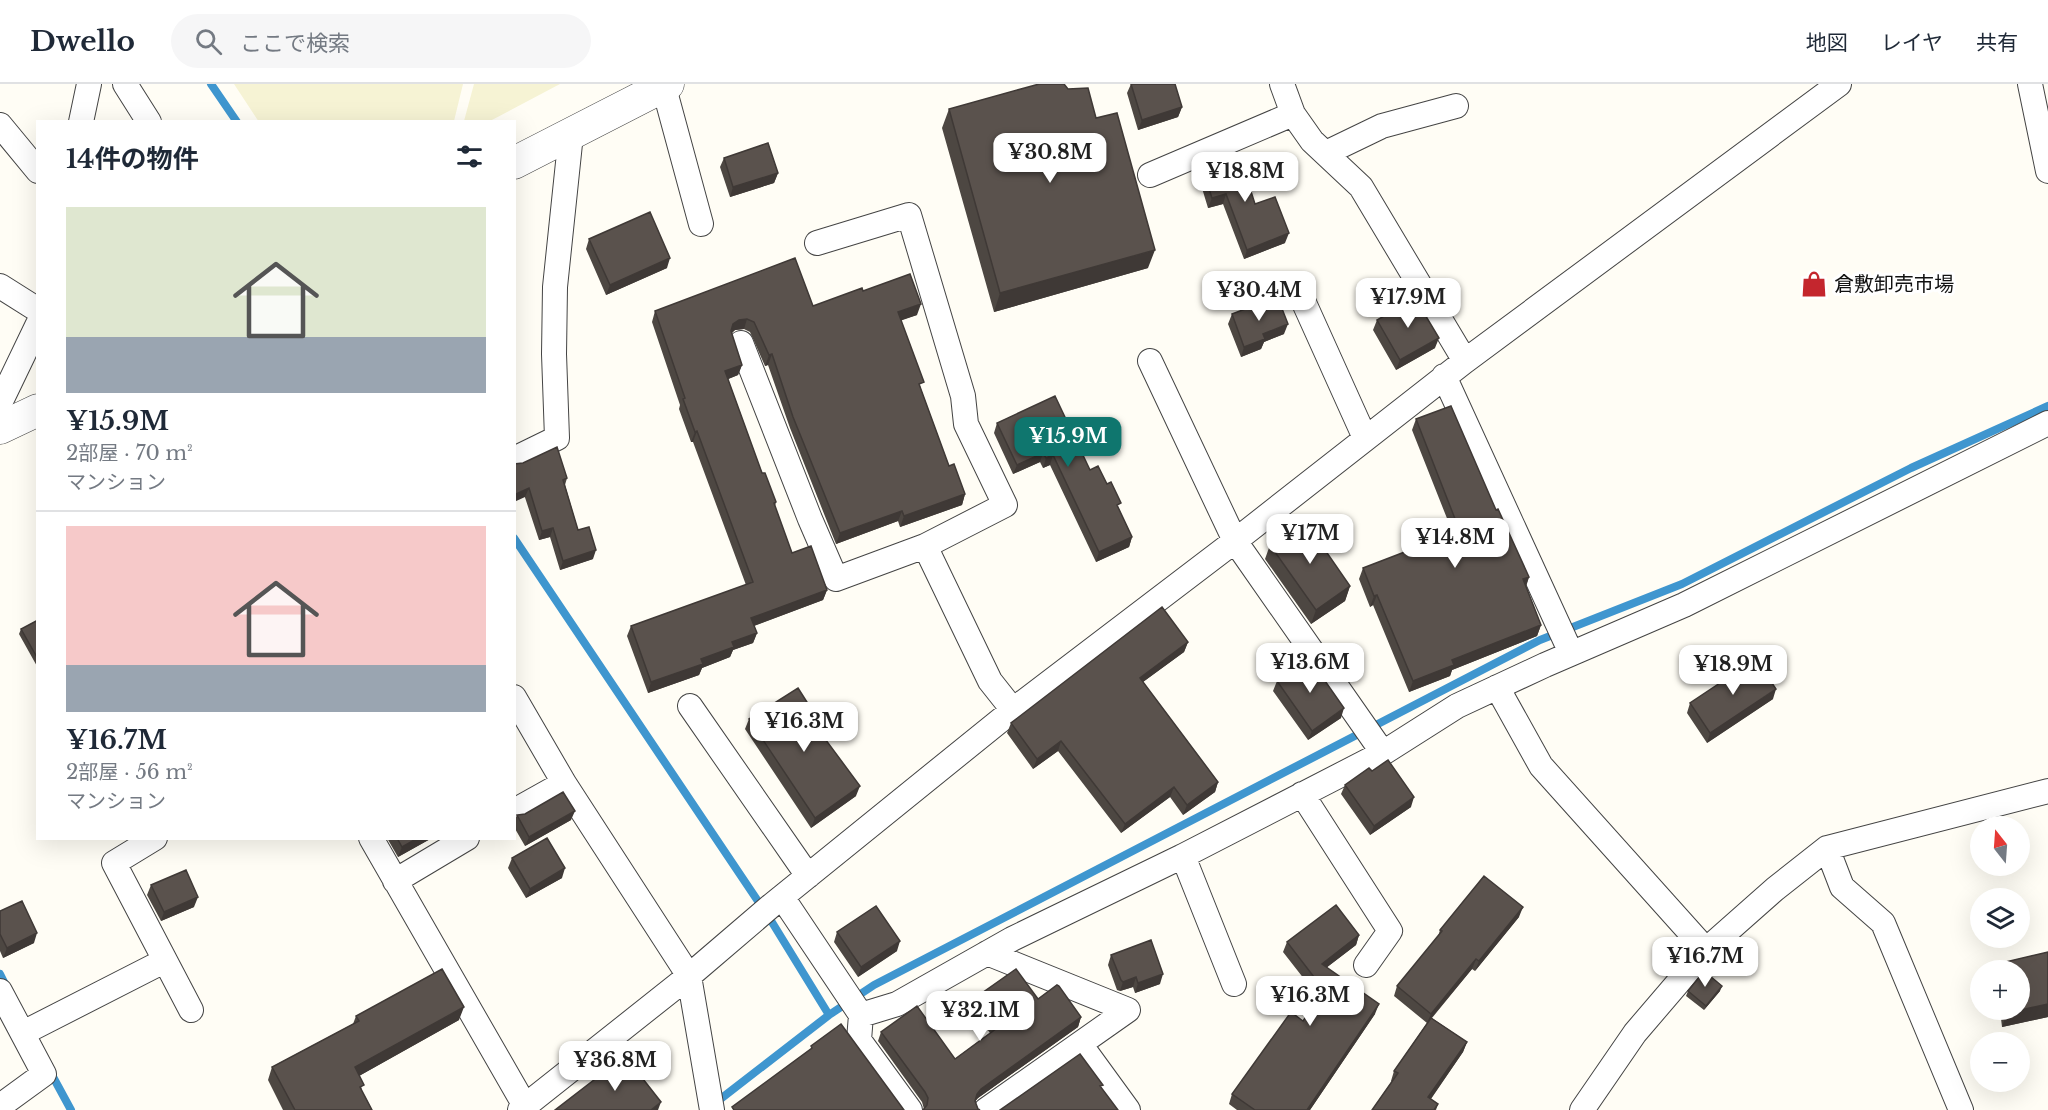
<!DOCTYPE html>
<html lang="ja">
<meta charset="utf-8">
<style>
body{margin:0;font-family:"Libre Baskerville","Noto Sans JP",serif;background:#f6f6f7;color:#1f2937;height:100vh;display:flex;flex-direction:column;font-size:22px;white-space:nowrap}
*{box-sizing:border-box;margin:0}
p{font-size:20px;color:#747a83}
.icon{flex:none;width:33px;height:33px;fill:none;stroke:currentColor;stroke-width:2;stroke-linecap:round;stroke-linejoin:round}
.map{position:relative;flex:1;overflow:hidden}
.details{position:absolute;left:36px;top:36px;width:480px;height:720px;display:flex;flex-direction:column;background:#fff;border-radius:0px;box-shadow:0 6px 24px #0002}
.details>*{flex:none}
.needle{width:39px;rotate:343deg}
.tools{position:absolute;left:1970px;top:732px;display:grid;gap:12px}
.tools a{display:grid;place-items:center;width:60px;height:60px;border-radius:50%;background:#fff;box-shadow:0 6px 24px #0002;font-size:30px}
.price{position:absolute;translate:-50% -51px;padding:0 14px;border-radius:12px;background:#fff;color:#222;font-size:20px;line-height:39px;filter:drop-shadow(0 2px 3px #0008)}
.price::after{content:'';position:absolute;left:50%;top:36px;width:18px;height:14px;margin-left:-9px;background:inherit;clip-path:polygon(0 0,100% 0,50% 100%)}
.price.selected{background:#0f766e;color:#fff}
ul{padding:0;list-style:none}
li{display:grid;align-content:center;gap:12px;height:318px;padding:0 30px}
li+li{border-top:2px solid #e0e1e3}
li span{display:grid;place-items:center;height:186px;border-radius:0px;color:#555}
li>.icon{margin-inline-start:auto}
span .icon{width:108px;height:108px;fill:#fffc;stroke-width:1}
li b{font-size:26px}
h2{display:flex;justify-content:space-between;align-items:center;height:72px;padding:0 30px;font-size:26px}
header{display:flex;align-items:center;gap:36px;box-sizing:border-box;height:84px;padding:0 30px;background:#fff;border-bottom:2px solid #e0e1e3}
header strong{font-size:28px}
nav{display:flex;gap:33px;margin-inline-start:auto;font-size:21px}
.search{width:420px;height:54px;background:#f6f6f7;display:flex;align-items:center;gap:15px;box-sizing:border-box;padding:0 21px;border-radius:33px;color:#747a83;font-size:22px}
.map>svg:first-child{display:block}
.farmland{fill:#f6f3d4}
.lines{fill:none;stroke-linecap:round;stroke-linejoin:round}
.stream{stroke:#3f96cf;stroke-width:8}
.minor-casing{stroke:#444;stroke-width:26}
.tertiary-casing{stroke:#444;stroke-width:33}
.minor{stroke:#fff;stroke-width:24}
.tertiary{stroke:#fff;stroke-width:32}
.wall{fill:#4d4742}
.shaded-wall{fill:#3f3936}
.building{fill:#5a524d;stroke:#3f3936;stroke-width:1.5}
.labels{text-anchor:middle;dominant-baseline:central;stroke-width:6;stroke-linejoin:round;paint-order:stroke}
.poi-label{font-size:20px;fill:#111;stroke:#fff;text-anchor:start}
</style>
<header>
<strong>Dwello</strong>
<div class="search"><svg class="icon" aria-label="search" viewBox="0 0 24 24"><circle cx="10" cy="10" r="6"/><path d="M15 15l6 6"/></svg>ここで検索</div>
<nav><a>地図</a><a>レイヤ</a><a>共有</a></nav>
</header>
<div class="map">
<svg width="2048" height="1026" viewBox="0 0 2048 1026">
<rect width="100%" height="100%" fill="#fffdf5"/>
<path class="farmland" d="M234 0H463L454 37 259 38Z
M474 0H560L490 37H464Z"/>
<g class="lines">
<path class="stream" d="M211 0 237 38
M514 454 770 835 829 931
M0 890 8 906
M52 991 71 1026
M714 1020 829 931 874 901 1540 556 1682 500 1911 384 2048 322"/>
<g class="minor-casing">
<path id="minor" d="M125 0 149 38
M663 0 701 140
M1282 0 1293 30 1312 57 1361 103 1465 277
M2030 0 2048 87
M81 38 89 0
M0 41 38 87
M1326 69 1382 42 1456 22
M1150 91 1293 30
M817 159 909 131 963 312 966 340 1005 421 925 462
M0 202 38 226
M1258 220 1296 201 1365 354
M741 259 810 435 836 495 925 462 990 597 1013 626
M1150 277 1235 457 1383 669
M1444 292 1571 569
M0 319 38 240
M514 375 557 354 554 270 555 203 571 50
M1497 603 1541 682 1706 866
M514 613 564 699 514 727
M690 622 808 792
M564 699 689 892 712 1026
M1302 710 1390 847 1366 881
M155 754 114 779 191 926
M371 754 525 1022
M1827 764 1842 803 1883 839 1961 1026
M1183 772 1234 900
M395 797 467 754
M782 813 861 931 897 920 1012 855 1183 772 1383 669 1457 622 1545 581 1684 521 2048 339
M0 907 44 990 0 1022
M861 931 859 956 910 1026
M23 949 164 877
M1080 960 1128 1026
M520 1026 689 892 772 821 1013 626 1235 457 1465 277 1839 0
M986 1026 1128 926 987 869
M1582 1026 1635 949 1706 866 1775 805 1827 764 2048 707"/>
</g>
<g class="tertiary-casing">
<path id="tertiary" d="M514 79 668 0
M0 344 38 326"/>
</g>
<use href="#minor" class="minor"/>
<use href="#tertiary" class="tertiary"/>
</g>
<path class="wall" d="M1131 0 1182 23 1178 33 1138 46 1127 9Z
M949 25 1148 184 994 228 942 44Z
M724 74 778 89 774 99 730 113 720 83Z
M1223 79 1255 120 1285 159 1244 175 1223 120 1208 124 1198 91 1201 81Z
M589 155 667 184 606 211 586 165Z
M863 207 917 231 901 236 921 305 949 382 965 410 962 421 900 443 898 437 836 460 790 344 768 281 765 282 750 248 744 245 735 246 731 249 742 281 738 291 728 295 762 389 776 418 775 422 792 469 827 506 823 516 754 542 757 549 753 559 733 566 730 573 702 584 699 591 648 609 627 552 631 542 746 501 693 358H691L679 325 680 321 652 238 655 227 813 222Z
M1232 230 1284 250 1264 258 1261 265 1241 273 1228 240Z
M1377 236 1435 264 1396 286 1373 246Z
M1416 335 1496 426 1529 493 1526 503 1541 541 1537 552 1452 586 1450 592 1409 608 1373 521 1370 523 1359 495 1363 484 1413 465 1414 462 1452 447 1412 346Z
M997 339 1090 386 1119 425 1132 453 1129 463 1096 478 1050 381 1043 384 1040 378 1013 390 994 349Z
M514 380 567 394 565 401 578 446 593 475 560 486 550 453 539 456Z
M1270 461 1350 502 1345 517 1311 540 1265 475Z
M38 536V584L19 550 21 545Z
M1188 558 1184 568 1143 598 1218 698 1215 708 1183 731 1170 713 1121 749 1058 667 1033 685 1007 649 1011 639Z
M1277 597 1341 634 1308 656 1273 607Z
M1773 615 1707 659 1687 629 1690 619Z
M749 635 817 643 856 712 811 744 745 645Z
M1345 701 1411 723 1370 751 1341 710Z
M525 730 571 736 525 762 514 743V738L517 731Z
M387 754H432L398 773Z
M512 774 562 794 526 814 508 784Z
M151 801 194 823 161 837 147 811Z
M0 827 34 859 3 874 0 867Z
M1519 833 1475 887 1472 885 1432 934 1467 958 1463 968 1431 1015 1438 1020 1436 1026H1372L1392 997H1391L1394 987 1427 939 1394 912 1397 902 1438 853 1440 846Z
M837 848 897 867 858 893 834 858Z
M1359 851 1356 861 1326 884 1375 930 1310 1026H1237L1229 1020 1232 1010 1303 937 1319 914 1283 868 1287 858Z
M2048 868V933L2002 943 2000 926H2019V886H1999L2001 879Z
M1111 871 1160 900 1135 909 1133 903 1120 907 1117 906 1108 881Z
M1688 907H1720L1704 926 1686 912Z
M975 914 1038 915 1081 933 1078 943 978 1014 975 1017 978 1025H924L922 1018 878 957 881 948 955 975 990 949 972 924Z
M356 932 459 936 359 992 362 1007 372 1026H283L268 996 272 983 353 940Z"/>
<path class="shaded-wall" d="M1182 23 1178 33 1138 46 1142 36Z
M778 89 774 99 730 113 733 103Z
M1226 110 1223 120 1208 124 1212 114Z
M1289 149 1285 159 1244 175 1247 166Z
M1155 166 1148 184 994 228 1000 209Z
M670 174 667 184 606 211 610 201Z
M921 220 917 231 894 239 898 228Z
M747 235 744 245 735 246 730 251 733 240 739 236Z
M1288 240 1284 250 1264 258 1261 265 1241 273 1244 263 1263 250Z
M1439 254 1435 264 1396 286 1400 276Z
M772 270 768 281 765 282 769 271Z
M742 281 738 291 721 298 725 287Z
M697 347 693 358H691L695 348Z
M1043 369 1040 378 1013 390 1017 381Z
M1053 371 1050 381 1043 384 1046 374Z
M529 404 525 413 514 418V411Z
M965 410 962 421 900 443 904 432Z
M902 427 898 437 836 460 840 449Z
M553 444 550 453 539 456 542 447Z
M1132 453 1129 463 1096 478 1099 468Z
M596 466 593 475 560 486 563 477Z
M1529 493 1525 504 1523 495Z
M1350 502 1345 517 1311 540 1316 526Z
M827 506 823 516 748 544 751 534Z
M1377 511 1373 521 1370 523 1374 512Z
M1541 541 1537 552 1452 586 1450 592 1409 608 1413 597 1452 576Z
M757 549 753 559 733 566 730 573 702 584 699 591 648 609 651 598 701 575 732 558Z
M1188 558 1184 568 1136 603 1140 594Z
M1776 605 1773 615 1707 659 1710 649Z
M1344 624 1341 634 1308 656 1312 647Z
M1061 657 1058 667 1033 685 1037 675Z
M1218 698 1215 708 1183 731 1187 721Z
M860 702 856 712 811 744 815 734Z
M1174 703 1170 713 1121 749 1125 740Z
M1414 713 1411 723 1370 751 1374 742Z
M575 727 571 736 525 762 529 753Z
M418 754H432L398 773 402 763Z
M565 784 562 794 526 814 530 805Z
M198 813 194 823 161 837 164 828Z
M1523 823 1519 833 1475 887 1479 877Z
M37 849 34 859 3 874 7 864Z
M1359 851 1356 861 1318 890 1322 880Z
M900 857 897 867 858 893 861 883Z
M1476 875 1472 885 1427 939 1431 930Z
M1163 890 1160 900 1135 909 1138 899Z
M1136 893 1133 903 1120 907 1123 898Z
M1722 902 1720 907 1704 926 1706 922Z
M1379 920 1375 930 1310 1026H1307Z
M2048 920V933L2002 943 2007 929Z
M464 923 459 936 350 997 355 983Z
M1081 933 1078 943 978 1014 973 1020 977 1010 981 1005Z
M1467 958 1463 968 1425 1023 1428 1013Z
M661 1018 658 1026H651Z"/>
<path class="building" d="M1039 0H1064L1068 5 1088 4 1096 34 1117 29 1155 166 1000 209 949 25Z
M1131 0H1175L1182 23 1142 36Z
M768 59 778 89 733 103 724 74Z
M1240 73 1255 120 1275 113 1289 149 1247 166 1226 110 1212 114 1201 81 1221 74 1223 79Z
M650 128 670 174 610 201 589 155Z
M795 174 813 222 862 204 863 207 910 190 921 220 898 228 924 298 919 300 949 382 954 380 965 410 904 432 902 427 840 449 793 333 772 270 769 271 754 238 747 235 739 236 733 240 731 247 742 281 725 287 762 389H765L776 418 774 419 792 469 811 462 827 506 751 534 757 549 732 558 734 563 701 575 703 580 651 598 631 542 753 498 697 347 695 348 683 315 685 314 655 227Z
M1415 214 1439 254 1400 276 1377 236Z
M1279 217 1288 240 1263 250 1265 255 1244 263 1232 230 1253 222 1261 224Z
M1055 312 1090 386 1098 382 1107 400 1111 398 1121 419 1117 421 1132 453 1099 468 1053 371 1046 374 1043 369 1017 381 997 339Z
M1451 322 1496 426 1498 425 1529 493 1523 495 1541 541 1452 576 1454 581 1413 597 1377 511 1374 512 1363 484 1415 464 1414 462 1459 445 1416 335Z
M557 363 567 394 563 396 578 446 589 443 596 466 563 477 553 444 542 447 529 404 514 411V380L523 379Z
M1305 437 1350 502 1316 526 1270 461Z
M1162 523 1188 558 1140 594 1218 698 1187 721 1174 703 1125 740 1061 657 1037 675 1011 639Z
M38 536V575L21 545Z
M1309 574 1344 624 1312 647 1277 597Z
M1756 575 1776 605 1710 649 1690 619Z
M798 604 819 637 814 640 860 702 815 734 749 635Z
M1388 676 1414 713 1374 742 1345 701 1369 684 1372 687Z
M563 708 575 727 529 753 517 731 525 730Z
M397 754H418L402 763Z
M547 754 565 784 530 805 512 774Z
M186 786 198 813 164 828 151 801Z
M1484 792 1523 823 1479 877 1476 875 1431 930 1397 902 1442 847 1440 846Z
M22 817 37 849 7 864 0 850V827Z
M1336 821 1359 851 1322 880 1379 920 1307 1026H1255L1232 1010 1291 928 1303 937 1324 906 1287 858Z
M876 822 900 857 861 883 837 848Z
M1151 856 1163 890 1138 899 1136 893 1123 898 1121 896 1111 871Z
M2048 868V920L2007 929V926H2019V886H2002L2001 879Z
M442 885 464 923 355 983 364 1001 360 1003 372 1026H295L272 983 359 937 356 932Z
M1016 885 1038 915 1057 901 1059 902 1081 933 981 1005 977 1010 975 1017 978 1025 980 1026H923L927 1021 928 1014 925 1008 881 948 917 922 955 975 997 944 975 914Z
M1704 887 1722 902 1706 922 1688 907Z
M1431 934 1467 958 1428 1013 1438 1020 1434 1026H1372L1398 989 1394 987Z
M841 940 904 1026H734L732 1023 812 964 811 962Z
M1080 970 1103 1001 1100 1002 1118 1026H1000Z
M625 972 661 1018 651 1026H555Z"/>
<defs>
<g id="shop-bare" transform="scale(2.07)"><path d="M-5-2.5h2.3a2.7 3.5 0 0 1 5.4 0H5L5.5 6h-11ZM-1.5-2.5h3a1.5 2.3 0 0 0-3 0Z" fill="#c4262e" stroke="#fff" stroke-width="2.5" paint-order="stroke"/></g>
</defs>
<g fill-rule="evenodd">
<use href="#shop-bare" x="1814" y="200"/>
</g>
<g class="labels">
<g class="poi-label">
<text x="1834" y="200">倉敷卸売市場</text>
</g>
</g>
</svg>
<div class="tools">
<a><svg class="needle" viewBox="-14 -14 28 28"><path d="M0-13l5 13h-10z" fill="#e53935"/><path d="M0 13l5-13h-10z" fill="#747a83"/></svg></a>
<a><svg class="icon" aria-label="layers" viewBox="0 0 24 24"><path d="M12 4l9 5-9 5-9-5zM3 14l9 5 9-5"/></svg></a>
<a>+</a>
<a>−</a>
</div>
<b class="price" style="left:1050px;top:100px">¥30.8M</b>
<b class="price" style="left:1245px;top:119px">¥18.8M</b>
<b class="price" style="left:1259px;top:238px">¥30.4M</b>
<b class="price" style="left:1408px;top:245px">¥17.9M</b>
<b class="price selected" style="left:1068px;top:384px">¥15.9M</b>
<b class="price" style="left:1310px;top:481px">¥17M</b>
<b class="price" style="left:1455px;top:485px">¥14.8M</b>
<b class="price" style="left:1310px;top:610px">¥13.6M</b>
<b class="price" style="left:1733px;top:612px">¥18.9M</b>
<b class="price" style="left:804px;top:669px">¥16.3M</b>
<b class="price" style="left:1705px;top:904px">¥16.7M</b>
<b class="price" style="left:1310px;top:943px">¥16.3M</b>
<b class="price" style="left:980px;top:958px">¥32.1M</b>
<b class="price" style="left:615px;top:1008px">¥36.8M</b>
<section class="details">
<h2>14件の物件<svg class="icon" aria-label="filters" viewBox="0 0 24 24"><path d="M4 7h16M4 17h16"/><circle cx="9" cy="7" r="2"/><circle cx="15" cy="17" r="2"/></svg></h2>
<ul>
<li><span style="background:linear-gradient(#dfe7d0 70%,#9aa5b1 0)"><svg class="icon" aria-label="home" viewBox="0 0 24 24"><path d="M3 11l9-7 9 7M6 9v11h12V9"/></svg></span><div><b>¥15.9M</b><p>2部屋 · 70 m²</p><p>マンション</p></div></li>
<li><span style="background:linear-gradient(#f6c9c9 75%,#9aa5b1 0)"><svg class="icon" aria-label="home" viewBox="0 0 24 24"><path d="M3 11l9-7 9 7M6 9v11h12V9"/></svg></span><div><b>¥16.7M</b><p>2部屋 · 56 m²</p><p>マンション</p></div></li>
</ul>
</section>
</div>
